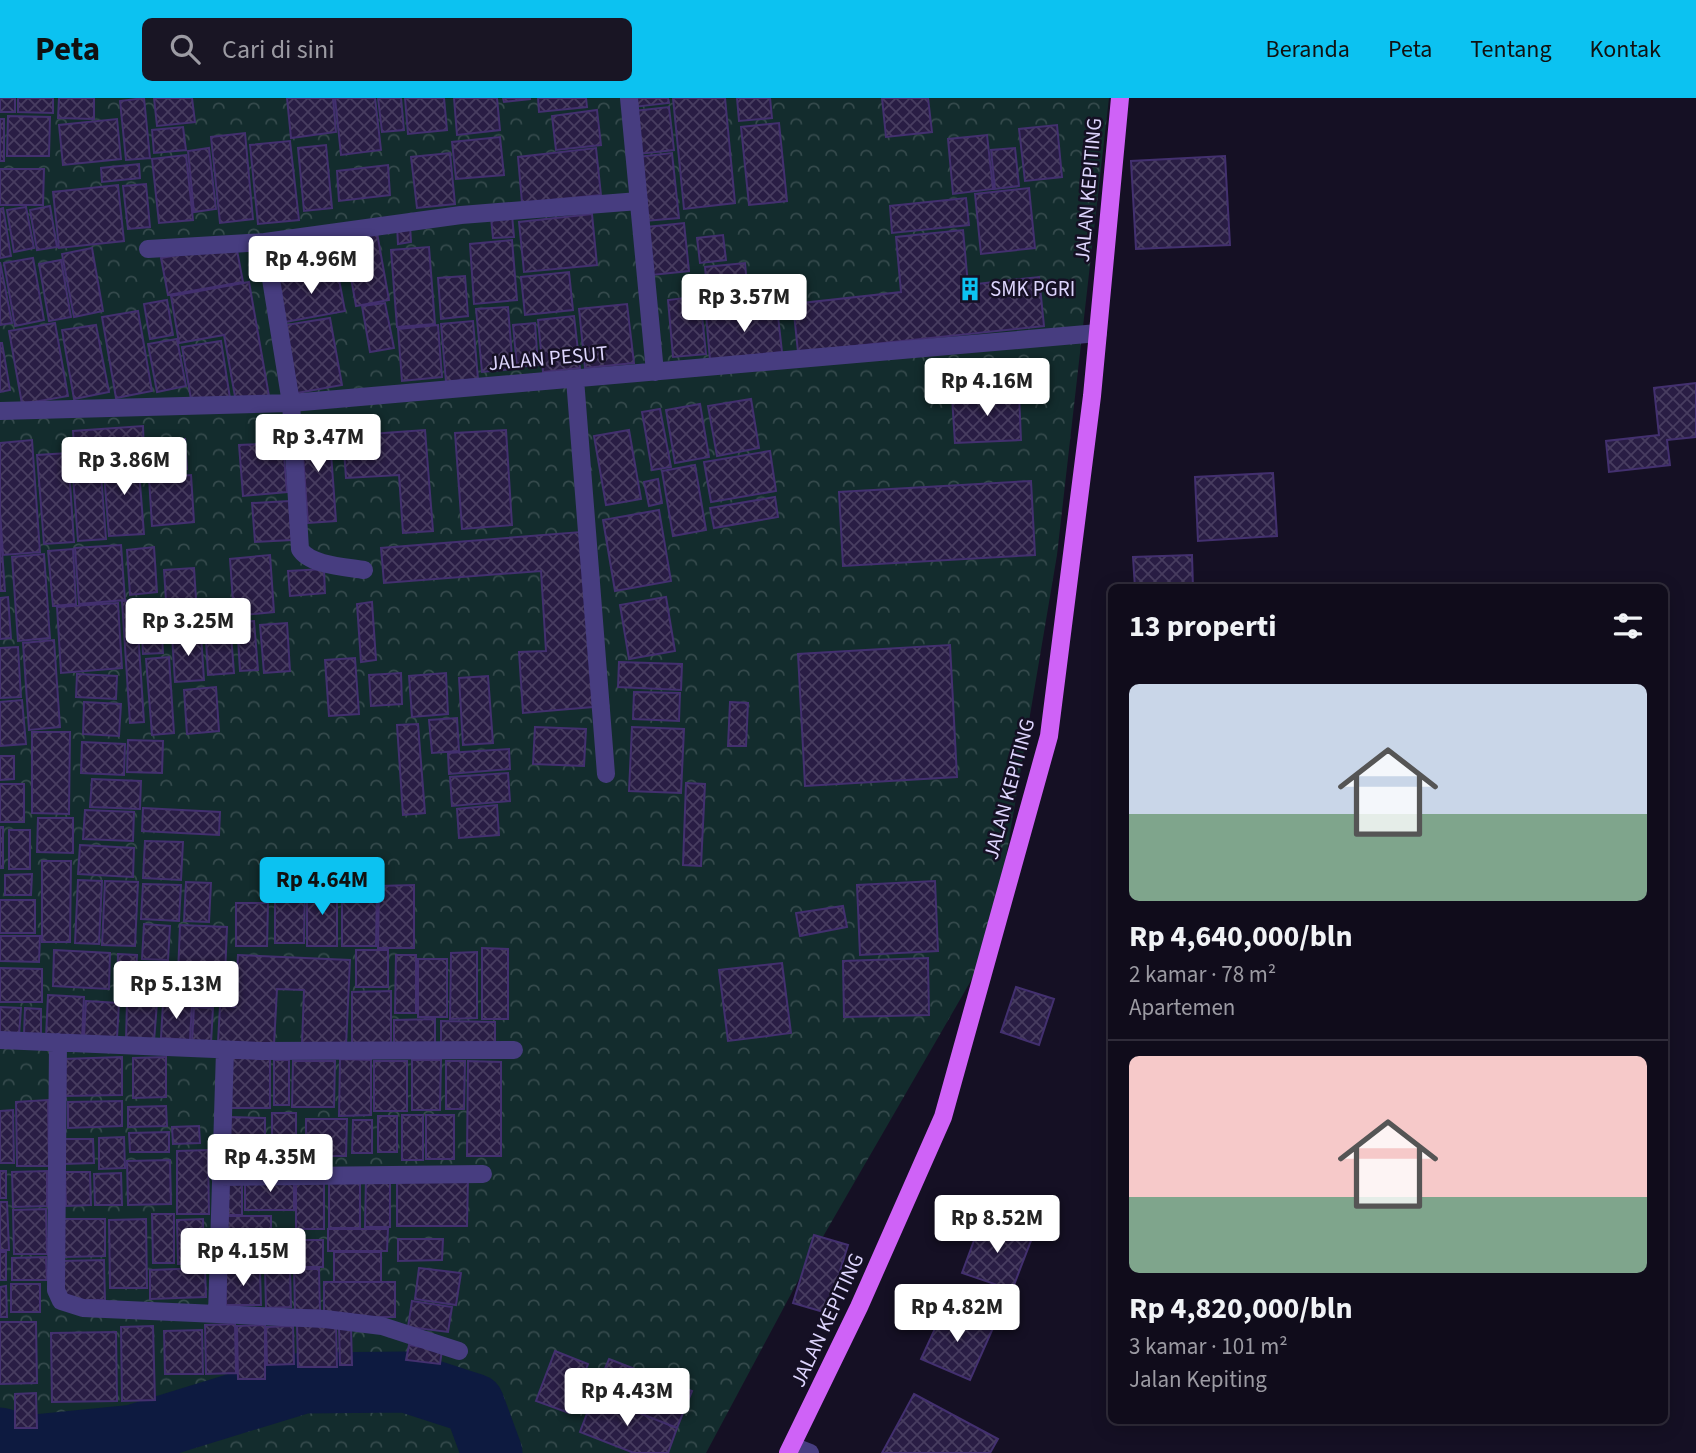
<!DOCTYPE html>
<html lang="id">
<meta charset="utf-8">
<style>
body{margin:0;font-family:"Source Sans 3",sans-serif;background:#191524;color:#f1f3f6;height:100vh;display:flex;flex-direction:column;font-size:26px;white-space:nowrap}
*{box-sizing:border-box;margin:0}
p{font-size:23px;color:#9c9ba3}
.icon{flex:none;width:38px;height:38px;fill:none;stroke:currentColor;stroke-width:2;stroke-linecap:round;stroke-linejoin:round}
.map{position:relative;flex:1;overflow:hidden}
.side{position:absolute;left:1108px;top:486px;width:560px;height:840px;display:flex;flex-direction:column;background:#100c1b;border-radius:10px;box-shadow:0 4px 18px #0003,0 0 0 2px #302c3a}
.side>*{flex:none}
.price{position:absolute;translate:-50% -60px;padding:0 16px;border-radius:7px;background:#fff;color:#222;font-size:23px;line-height:46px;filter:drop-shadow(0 2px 4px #0008)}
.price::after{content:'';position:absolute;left:50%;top:42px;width:21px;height:16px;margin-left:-10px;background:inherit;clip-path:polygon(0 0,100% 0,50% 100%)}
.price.active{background:#0cc2f1;color:#111}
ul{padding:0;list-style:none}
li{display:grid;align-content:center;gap:14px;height:371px;padding:0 21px}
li+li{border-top:2px solid #302c3a}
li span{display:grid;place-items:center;height:217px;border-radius:10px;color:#555}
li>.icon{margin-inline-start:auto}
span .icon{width:126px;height:126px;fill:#fffc;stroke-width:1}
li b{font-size:30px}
h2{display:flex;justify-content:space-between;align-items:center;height:84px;padding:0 21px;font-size:30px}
header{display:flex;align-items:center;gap:42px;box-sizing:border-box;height:98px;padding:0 35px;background:#0cc2f1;color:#111}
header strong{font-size:33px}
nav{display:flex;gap:38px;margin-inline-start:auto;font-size:24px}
.search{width:490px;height:63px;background:#191524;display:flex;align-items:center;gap:18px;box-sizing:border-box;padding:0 24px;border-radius:10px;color:#9c9ba3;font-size:26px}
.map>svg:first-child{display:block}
.park{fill:url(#park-crowns)}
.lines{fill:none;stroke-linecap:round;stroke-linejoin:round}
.river{stroke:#0d1a40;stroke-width:61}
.building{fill:url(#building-cross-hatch);stroke:#43306f;stroke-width:2}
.minor{stroke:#473d80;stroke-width:18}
.major{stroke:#cf62f7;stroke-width:18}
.labels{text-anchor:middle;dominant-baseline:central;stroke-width:5;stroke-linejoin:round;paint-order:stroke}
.street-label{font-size:21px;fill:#ddd5fd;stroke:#151024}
.poi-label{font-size:21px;fill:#ddd5fd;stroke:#151024;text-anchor:start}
</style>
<header>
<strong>Peta</strong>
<div class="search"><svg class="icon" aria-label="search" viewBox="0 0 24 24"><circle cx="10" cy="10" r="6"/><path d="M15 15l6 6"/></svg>Cari di sini</div>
<nav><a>Beranda</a><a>Peta</a><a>Tentang</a><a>Kontak</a></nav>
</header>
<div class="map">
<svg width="1696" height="1355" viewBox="0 0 1696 1355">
<defs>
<pattern id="park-crowns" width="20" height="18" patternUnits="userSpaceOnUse" patternTransform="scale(1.75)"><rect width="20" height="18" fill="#132c2d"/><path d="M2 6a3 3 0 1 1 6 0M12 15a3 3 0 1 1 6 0" fill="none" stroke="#354a4c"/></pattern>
<pattern id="building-cross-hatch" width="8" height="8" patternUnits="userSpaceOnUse" patternTransform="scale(1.75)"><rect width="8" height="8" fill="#291d44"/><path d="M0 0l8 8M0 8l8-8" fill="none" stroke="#483d60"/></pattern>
</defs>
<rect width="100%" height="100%" fill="#151024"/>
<path class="park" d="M0 0H1109L1057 457 991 848 806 1168 706 1355H0Z"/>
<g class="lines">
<path class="river" d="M0 1340 24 1348 134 1337 303 1285 406 1284 474 1306 492 1355"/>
</g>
<path class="building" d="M0 0H15V14H0Z
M18 0H53V15L18 14Z
M59 0H94V21L58 20Z
M144 0 150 60 126 62 120 3Z
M154 0H192L195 24 157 28Z
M287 0H333L336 34 291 40Z
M335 0H375L381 52 341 57Z
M378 0H401L404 32 382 34Z
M405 0H444L447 32 408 36Z
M454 0H497L500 32 457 37Z
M503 0H530V1L504 4Z
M538 0H586L587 9 539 14Z
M632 0H668L669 5 633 9Z
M673 0H725L735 105 684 111Z
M737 0H770L772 20 739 23Z
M882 0H928L932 34 886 39Z
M669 9 674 52 638 56 634 13Z
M597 12 601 47 556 52 552 18Z
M8 18 50 19 49 58H7Z
M0 21H4V63H0Z
M117 21 121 61 63 67 59 27Z
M779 25 787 103 749 107 741 29Z
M1057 27 1062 79 1025 83 1019 31Z
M183 29 186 52 154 55 152 32Z
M245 35 253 121 220 125 211 39Z
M987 37 993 91 953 96 948 41Z
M500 39 504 77 456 81 452 44Z
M290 43 299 122 258 126 250 47Z
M326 47 332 110 304 113 298 50Z
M209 50 216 111 194 114 188 53Z
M596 50 601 97 522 105 518 59Z
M1015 50 1019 88 995 91 991 52Z
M450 55 455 106 417 110 411 59Z
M672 55 679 120 645 123 638 59Z
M186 57 193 122 159 125 152 61Z
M1225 58 1230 147 1136 151 1131 63Z
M139 66 140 80 102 84 101 70Z
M388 67 390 97 339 103 337 73Z
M0 71H44L43 107H0Z
M146 86 150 129 128 131 123 88Z
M118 87 124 143 59 150 53 94Z
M1029 90 1035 150 981 156 975 96Z
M966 100 969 127 892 135 890 108Z
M50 108 57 149 37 152 30 112Z
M26 109 34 150 14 154 7 112Z
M3 110 11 158 0 160V111Z
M592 116 597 167 524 174 519 124Z
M512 117 514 139 493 140 491 119Z
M684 125 689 173 652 177 647 129Z
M410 127 411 144 398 146 397 128Z
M376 129 389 202 356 208 343 135Z
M963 132 968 187 1039 179 1044 228 798 254 793 206 901 194 896 139Z
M337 136 342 167 320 171 315 140Z
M723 137 726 162 700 165 697 140Z
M310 139 317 174 281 181 274 145Z
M512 142 517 202 474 206 470 146Z
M236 147 243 184 168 197 161 160Z
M429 149 435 226 397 229 391 152Z
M92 150 103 213 74 219 62 156Z
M33 160 44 222 15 228 4 165Z
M61 162 71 219 49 223 39 166Z
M0 164 12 225 0 227Z
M745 165 749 209 709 214 705 169Z
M337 171 345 213 285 224 278 182Z
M569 174 573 212 525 217 521 179Z
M465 178 468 218 441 221 438 180Z
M249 184 269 298 236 304 224 237 179 245 171 198Z
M700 198 706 256 673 259 668 202Z
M167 202 173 237 150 241 144 206Z
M385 205 394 250 370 254 362 208Z
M627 206 634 265 585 270 579 211Z
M508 209 513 271 482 274 476 211Z
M777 209 782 254 710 262 706 217Z
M138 213 152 293 116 300 102 219Z
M574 218 580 270 543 274 538 222Z
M330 220 342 287 297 295 286 227Z
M473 223 478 281 446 284 441 226Z
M55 225 68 298 22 306 9 233Z
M535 225 538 267 517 269 513 227Z
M96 227 109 294 74 301 62 232Z
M438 227 442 279 402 283 398 231Z
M177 241 186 288 157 294 148 246Z
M221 243 230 300 192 307 182 249Z
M0 245H2L10 292 0 294Z
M1696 285V339L1667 342 1670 367 1609 374 1606 343 1659 337 1654 290Z
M1019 295 1021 342 955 345 952 299Z
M751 301 759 350 717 358 708 308Z
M700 306 709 359 675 365 666 312Z
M660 311 671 369 652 372 642 314Z
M143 328 144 356 75 362 73 333Z
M329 328 336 423 308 425 301 330Z
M425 332 433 433 403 435 399 377 346 380 343 338Z
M506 332 512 427 462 431 455 335Z
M629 332 641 401 606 407 594 338Z
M185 341 187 371 149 374 147 344Z
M32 342 40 454 3 457 0 414V345Z
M283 345 287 394 243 398 239 347Z
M770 353 776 393 711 404 704 364Z
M68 355 74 444 44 446 37 357Z
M138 360 144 436 109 438 103 363Z
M100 363 106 441 78 443 72 366Z
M695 367 706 432 673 438 662 373Z
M1273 375 1277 438 1198 443 1195 379Z
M191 377 194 424 152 428 149 380Z
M658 381 662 405 649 408 644 384Z
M1031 383 1035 457 843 468 839 394Z
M775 399 778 419 714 430 710 410Z
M289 403 292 442 255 444 252 405Z
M659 412 671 483 615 493 603 422Z
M0 426 5 493H0Z
M581 434 593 609 523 615 519 554 546 553 541 473 384 485 381 450Z
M121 447 125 502 79 506 75 450Z
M154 449 157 494 130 497 127 452Z
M73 451 76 506 53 508 48 453Z
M44 456 50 540 18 543 12 459Z
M270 457 274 514 234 518 230 461Z
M1192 457 1193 490H1135L1133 459Z
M194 470 198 532 168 534 164 472Z
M324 471 325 495 290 498 288 473Z
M8 499 11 540 0 541V500Z
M666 499 675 553 629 561 620 507Z
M160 501 163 555 143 556 140 503Z
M136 502 144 624 130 625 122 503Z
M372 504 376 562 361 564 357 506Z
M118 505 122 570 61 575 57 509Z
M230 523 234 575 208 577 205 525Z
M254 523 258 572 240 573 237 524Z
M287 525 290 573 264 575 260 527Z
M201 536 204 582 175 584 172 538Z
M54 542 60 629 29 632 23 545Z
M950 547 957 679 805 688 798 556Z
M18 549 21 599 0 600V550Z
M169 559 174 635 152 637 146 561Z
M355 560 359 616 329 618 325 562Z
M619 564 682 566 681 592 618 589Z
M401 575 402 606 371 608 369 577Z
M446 575 448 616 412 619 409 578Z
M77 576 117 578 116 601 76 599Z
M488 578 493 645 463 647 459 580Z
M216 589 219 633 187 636 184 592Z
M634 594 680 595 679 623 633 621Z
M22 602 26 646 0 648V604Z
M84 604 121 606 119 638 83 636Z
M730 604 748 605 746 648H728Z
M457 620 459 653 432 655 429 622Z
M418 626 425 715 403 717 397 627Z
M535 629 586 631 584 668 533 666Z
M632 629 684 631 681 695 629 693Z
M32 634H70L69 716 32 715Z
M128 642 163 643 162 675 127 674Z
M82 644 125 646 124 677 81 675Z
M509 651 510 671 449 676 448 655Z
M0 658H14V681L0 682Z
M508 675 510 703 452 708 450 679Z
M92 681 141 683 140 711 90 709Z
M686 685 705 686 701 768 683 767Z
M0 686H24V724H0Z
M497 707 499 737 459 740 457 711Z
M143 710 220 714 219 737 142 733Z
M85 712 134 714 133 743 83 741Z
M38 720H73V755L37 754Z
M0 729H3V770H0Z
M9 732H30V771H9Z
M145 743 183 744 181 782 143 780Z
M80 747 134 750 133 779 78 776Z
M42 763H71L70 844H42Z
M32 776 31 797H5V777Z
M78 782 102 783 99 846 75 845Z
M105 783 138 784 135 848 102 847Z
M935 783 938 853 860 857 857 787Z
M186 784 211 785 209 824 184 823Z
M143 786 181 787 179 823 141 821Z
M275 787H305L304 845H275Z
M414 787V850H378L379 788Z
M377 788 376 848H342V789Z
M337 790V848H307V791Z
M0 802H35V835H0Z
M236 805H268L267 848H236Z
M843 808 847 829 800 838 796 815Z
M144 826 170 828 168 862 142 861Z
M180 827 227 829 224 903 177 901Z
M0 838H40L39 864 0 863Z
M482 850 508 851V921H482Z
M54 852 110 855 109 891 53 888Z
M356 852H388V889H356Z
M477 854V920L450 921 451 855Z
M118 856 137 857 135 898H117Z
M238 857 350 862 346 948 302 946 304 892 277 891 274 947 218 944 220 908 235 909Z
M396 857H416V915H395Z
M928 860 929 917 844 919 843 863Z
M418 861H447V919H418Z
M782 865 791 935 728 943 719 872Z
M142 867 170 869 168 902 141 901Z
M0 870 42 871V904H0Z
M1016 889 1054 901 1039 947 1001 934Z
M391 893V946H352V894Z
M48 897 84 899 82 941 46 939Z
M86 903 119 905 117 940 84 938Z
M127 903 157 905 154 943 126 942Z
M163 905 192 907 190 942 161 940Z
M0 909 21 910 19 938 0 937Z
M194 909 213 910 211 945 192 944Z
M25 910 41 911V936H24Z
M435 921V947H394V922Z
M441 923 495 924V946L441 947Z
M122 959V997L63 998 62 961Z
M166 959V999L133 1000V960Z
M230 960H270V1010H230Z
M340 961 371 962V1017L339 1018Z
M274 962H289V1007H274Z
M412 962H441L440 1012H412Z
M293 963H335L334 1009H292Z
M374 963H407V1013H374Z
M446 963H465L464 1011H446Z
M468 963 501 964V1058H467Z
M48 1002 49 1068H17L16 1004Z
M122 1003V1028L68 1030V1004Z
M166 1008 167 1028 128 1029V1009Z
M13 1012 14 1065H0V1013Z
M272 1015H296V1054H272Z
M402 1017H423V1062H402Z
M426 1017H454V1061H426Z
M378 1018H397V1054H378Z
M229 1019 265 1020V1055H229Z
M306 1021H347L346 1058H306Z
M353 1022H372V1055H352Z
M199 1028 200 1045 173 1046 172 1029Z
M169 1034V1054H130L129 1035Z
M124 1039 125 1070 99 1071V1040Z
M63 1041H93L94 1065 63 1066Z
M208 1052 209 1116H177V1053Z
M170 1062 171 1106 128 1107 127 1063Z
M0 1073H6V1100H0Z
M47 1073V1108L13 1109 12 1074Z
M65 1074H90L91 1107 66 1108Z
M121 1075 122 1107H95L94 1076Z
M360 1079V1130H329V1080Z
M366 1079H390V1129H365Z
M222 1080H242V1117H222Z
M245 1080H294V1112H245Z
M397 1080H468L467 1128H397Z
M296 1081H324V1131H296Z
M0 1104H7L9 1152H0Z
M46 1111 47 1156H14L13 1112Z
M152 1116H174V1165H153Z
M225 1118H271V1140H225Z
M63 1121H105V1158L64 1159Z
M146 1121 147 1190H110L109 1122Z
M203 1121 204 1165 178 1166 177 1122Z
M982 1121 1032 1140 1012 1192 962 1175Z
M328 1131H388L387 1153H328Z
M814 1137 848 1147 827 1215 793 1205Z
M398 1141H443L442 1162 398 1163Z
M224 1142H323V1169H224Z
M0 1154H6V1182H0Z
M334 1154H381V1184H334Z
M46 1159 47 1182H12V1160Z
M104 1162 105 1202H63L62 1163Z
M205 1170 206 1199 150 1201V1172Z
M290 1170 291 1209 266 1210 265 1171Z
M419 1170 461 1175 456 1207 415 1201Z
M294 1171H319L320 1212 295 1213Z
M260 1172 261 1207H226L225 1173Z
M324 1184H395V1219H324Z
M11 1186H40V1214H11Z
M6 1188 7 1219H0V1189Z
M412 1203 452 1209 448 1234 408 1229Z
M945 1209 993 1230 970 1282 921 1261Z
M0 1224H36L37 1285 0 1286Z
M336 1225 337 1269H298L297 1226Z
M235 1226 236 1275 206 1276 205 1227Z
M265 1227V1281H238L237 1228Z
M153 1228 155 1302 122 1303 121 1229Z
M293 1228 294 1266 267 1267 266 1229Z
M339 1230H351L352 1267H340Z
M202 1232 203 1276H165L164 1233Z
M116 1234 117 1303 52 1304 51 1235Z
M409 1247 442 1252 440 1266 406 1262Z
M555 1253 588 1266 569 1315 536 1303Z
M609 1261 692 1293 677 1330 594 1297Z
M36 1295 37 1330H15V1296Z
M914 1296 998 1341 990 1355H882Z
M594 1297 677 1330 668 1355H634L580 1334Z"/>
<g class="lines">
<path class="minor" d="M629 0 655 274
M265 144 291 305 300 451C309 467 346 469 364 472
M148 151 265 144 461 117 639 103
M575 281 606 676
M0 313 291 305 1098 235
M0 942 260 953 514 952
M58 944 56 1192 61 1203 83 1210 325 1221 382 1228 459 1253
M220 1079 483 1076
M217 1216 225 952
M792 1348 810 1355"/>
<path class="major" d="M788 1355 859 1209 943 1019 1049 638 1092 298 1120 0"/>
</g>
<defs>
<g id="building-bare" transform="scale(1.89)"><path d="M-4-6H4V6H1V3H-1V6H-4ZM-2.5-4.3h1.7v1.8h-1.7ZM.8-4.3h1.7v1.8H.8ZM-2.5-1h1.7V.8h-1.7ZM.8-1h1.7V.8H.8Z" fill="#0cc2f1" stroke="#151024" stroke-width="2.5" paint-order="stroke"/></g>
</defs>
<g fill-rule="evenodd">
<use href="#building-bare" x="970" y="191"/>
</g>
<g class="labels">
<g class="street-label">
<text transform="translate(1088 92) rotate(-85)">JALAN KEPITING</text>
<text transform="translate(548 260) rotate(-5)">JALAN PESUT</text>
<text transform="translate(1009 691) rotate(-75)">JALAN KEPITING</text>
<text transform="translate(827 1222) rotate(-65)">JALAN KEPITING</text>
</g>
<g class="poi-label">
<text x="990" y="191">SMK PGRI</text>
</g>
</g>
</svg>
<b class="price" style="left:311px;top:198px">Rp 4.96M</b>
<b class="price" style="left:744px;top:236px">Rp 3.57M</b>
<b class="price" style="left:987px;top:320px">Rp 4.16M</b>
<b class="price" style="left:318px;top:376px">Rp 3.47M</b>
<b class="price" style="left:124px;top:399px">Rp 3.86M</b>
<b class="price" style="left:188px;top:560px">Rp 3.25M</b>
<b class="price active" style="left:322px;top:819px">Rp 4.64M</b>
<b class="price" style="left:176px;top:923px">Rp 5.13M</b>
<b class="price" style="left:270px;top:1096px">Rp 4.35M</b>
<b class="price" style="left:997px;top:1157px">Rp 8.52M</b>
<b class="price" style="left:243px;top:1190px">Rp 4.15M</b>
<b class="price" style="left:957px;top:1246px">Rp 4.82M</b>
<b class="price" style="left:627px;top:1330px">Rp 4.43M</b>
<section class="side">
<h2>13 properti<svg class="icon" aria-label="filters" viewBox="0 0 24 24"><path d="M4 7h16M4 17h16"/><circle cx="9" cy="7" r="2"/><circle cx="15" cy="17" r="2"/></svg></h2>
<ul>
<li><span style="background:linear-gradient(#c9d6e8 60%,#7fa58c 0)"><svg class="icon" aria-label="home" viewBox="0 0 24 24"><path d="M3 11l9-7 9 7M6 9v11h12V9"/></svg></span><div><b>Rp 4,640,000/bln</b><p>2 kamar · 78 m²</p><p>Apartemen</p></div></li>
<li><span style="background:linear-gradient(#f6c9c9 65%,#7fa58c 0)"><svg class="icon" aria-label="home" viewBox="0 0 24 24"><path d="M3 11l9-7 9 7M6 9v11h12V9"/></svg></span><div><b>Rp 4,820,000/bln</b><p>3 kamar · 101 m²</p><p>Jalan Kepiting</p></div></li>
</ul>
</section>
</div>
